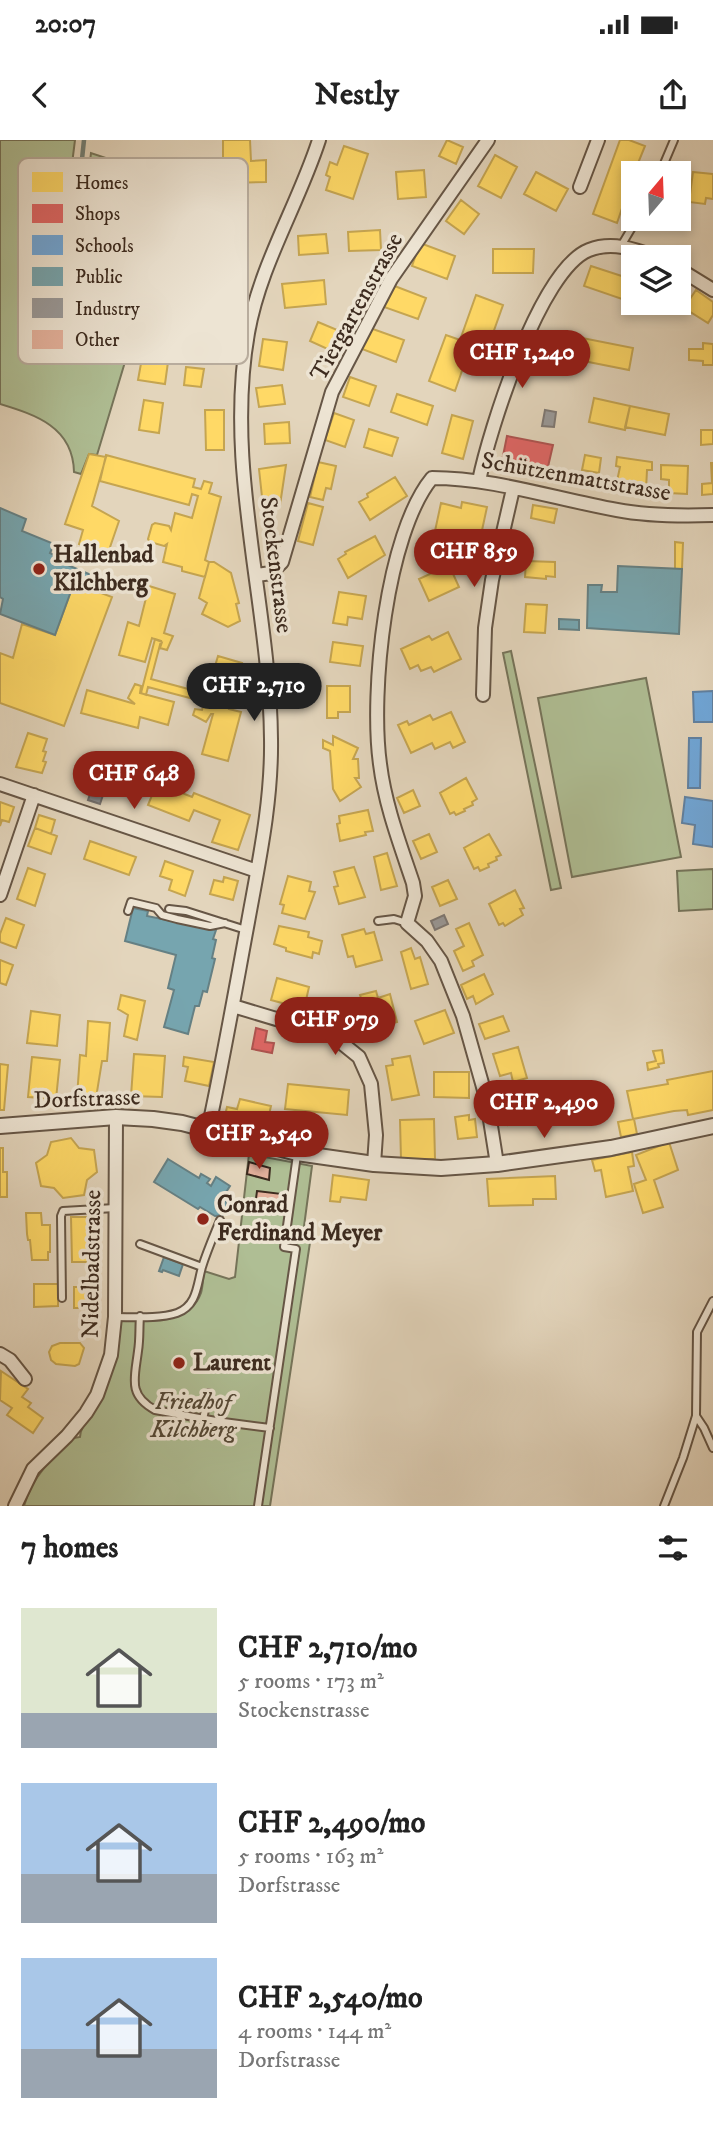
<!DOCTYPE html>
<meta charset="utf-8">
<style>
body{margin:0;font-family:"IM FELL DW Pica",serif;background:#f2f2f2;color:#222;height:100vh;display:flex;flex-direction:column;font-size:26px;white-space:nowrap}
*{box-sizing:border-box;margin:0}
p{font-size:23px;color:#767676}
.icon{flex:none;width:38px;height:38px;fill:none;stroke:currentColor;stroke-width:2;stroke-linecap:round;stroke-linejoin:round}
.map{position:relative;height:1366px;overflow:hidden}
.panel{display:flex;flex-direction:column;background:#fff;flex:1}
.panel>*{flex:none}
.needle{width:46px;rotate:19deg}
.buttons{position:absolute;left:621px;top:21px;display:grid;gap:14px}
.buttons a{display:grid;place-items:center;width:70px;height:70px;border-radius:0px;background:#fff;box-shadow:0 4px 10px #0003;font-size:35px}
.price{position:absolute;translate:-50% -60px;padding:0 16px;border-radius:24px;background:#8f2418;color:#fff;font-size:23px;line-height:46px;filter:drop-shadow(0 2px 4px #0008)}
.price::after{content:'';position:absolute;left:50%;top:42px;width:21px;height:16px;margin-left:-10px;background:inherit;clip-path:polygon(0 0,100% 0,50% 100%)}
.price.selected{background:#222;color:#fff}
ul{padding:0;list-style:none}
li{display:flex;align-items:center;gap:21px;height:175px;padding:0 21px}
li span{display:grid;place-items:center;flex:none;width:196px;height:140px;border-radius:0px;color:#555}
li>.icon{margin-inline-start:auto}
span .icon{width:84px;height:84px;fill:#fffc;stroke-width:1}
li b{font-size:30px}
h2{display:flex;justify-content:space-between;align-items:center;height:84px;padding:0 21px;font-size:30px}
.status{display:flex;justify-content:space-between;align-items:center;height:49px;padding:0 35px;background:#fff;direction:ltr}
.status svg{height:19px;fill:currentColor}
header{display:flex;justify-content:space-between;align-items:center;height:91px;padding:0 21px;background:#fff;font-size:32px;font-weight:700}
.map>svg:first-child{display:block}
.green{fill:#afbe94;stroke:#76745a;stroke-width:2}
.homes{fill:#ffd966;stroke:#c5a551;stroke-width:2}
.shops{fill:#e06666;stroke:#af5451;stroke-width:2}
.schools{fill:#6fa8dc;stroke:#6082a3;stroke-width:2}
.public{fill:#76a5af;stroke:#658084;stroke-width:2}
.industry{fill:#999;stroke:#7d7874;stroke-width:2}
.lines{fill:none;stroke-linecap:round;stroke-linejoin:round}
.stream{stroke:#728077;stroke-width:4.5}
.building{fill:#e4b19c;stroke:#3d2b1f;stroke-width:2}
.service-casing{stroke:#665646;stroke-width:10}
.minor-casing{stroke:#665646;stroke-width:16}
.tertiary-casing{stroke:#665646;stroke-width:18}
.service{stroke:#ede4d3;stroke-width:6}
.minor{stroke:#ede4d3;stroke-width:12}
.tertiary{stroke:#ede4d3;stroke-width:14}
.poi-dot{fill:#8f2418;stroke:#ede4d3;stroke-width:2.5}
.labels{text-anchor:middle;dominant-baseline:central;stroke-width:7;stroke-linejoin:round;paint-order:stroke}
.street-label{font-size:24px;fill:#3d2b1f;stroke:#ede4d3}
.poi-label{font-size:24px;font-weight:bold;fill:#3d2b1f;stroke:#ede4d3;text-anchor:start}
.park-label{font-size:24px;font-style:italic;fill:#544836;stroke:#ede4d3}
.key{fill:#ede4d3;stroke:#b8ac9d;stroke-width:2}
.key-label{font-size:19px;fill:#3d2b1f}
</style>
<div class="status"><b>20:07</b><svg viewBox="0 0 49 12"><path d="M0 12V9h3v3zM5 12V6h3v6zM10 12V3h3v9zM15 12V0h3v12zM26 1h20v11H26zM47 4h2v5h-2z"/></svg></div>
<header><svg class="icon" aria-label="back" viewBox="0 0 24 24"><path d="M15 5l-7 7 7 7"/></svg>Nestly<svg class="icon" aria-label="share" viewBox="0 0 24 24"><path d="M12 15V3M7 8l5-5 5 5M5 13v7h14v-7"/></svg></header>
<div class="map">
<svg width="713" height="1366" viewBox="0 0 713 1366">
<rect width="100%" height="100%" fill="#e3d5bc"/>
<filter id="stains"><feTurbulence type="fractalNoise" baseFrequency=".00286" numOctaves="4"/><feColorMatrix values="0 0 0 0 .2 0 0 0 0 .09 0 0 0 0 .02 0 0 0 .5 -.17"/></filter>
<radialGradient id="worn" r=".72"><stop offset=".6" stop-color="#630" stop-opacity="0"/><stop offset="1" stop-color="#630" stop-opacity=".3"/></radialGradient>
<path class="green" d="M0 0H75L61 112 78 117 91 13 160 36 134 192 97 315 89 314 81 334 74 332C73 287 36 275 0 264Z
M511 511 561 748 551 750 503 513Z
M646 538 681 717 572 737 538 558Z
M713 729V769L679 771 677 731Z
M249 1014 312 1026 303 1094 311 1096 270 1366H24C32 1336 52 1318 74 1298L80 1297C80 1286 91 1277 96 1268 112 1241 117 1212 121 1181 149 1180 189 1186 201 1153 203 1146 203 1138 204 1131L229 1139 235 1137Z"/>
<path class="homes" d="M223 0H250L251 21 266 20V42L231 43 223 35Z
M447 0 463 7 456 24 439 16Z
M620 0H629L645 6 634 33 617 83 593 74Z
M344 6 368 14 353 59 326 50 330 37 326 35 330 22 337 25Z
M495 15 517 27 501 58 478 46Z
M424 30 426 57 398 59 396 32Z
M536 32 568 49 556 71 524 54Z
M693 32 713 34V59L706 58 705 64 689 62Z
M461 60 479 74 464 94 446 81Z
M380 90 381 110 349 111 348 92Z
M326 94 328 113 299 115 298 96Z
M420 103 455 116 447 139 412 126Z
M493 109H534L533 133H493Z
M591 126 634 140V163H657L654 170 584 146Z
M324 140 326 164 285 168 282 144Z
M392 145 426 158 418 179 384 167Z
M696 150 713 162V175L708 183 684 168Z
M476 155 503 165 487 210 471 205 455 251 429 241 446 195 460 200Z
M318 182 342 192 334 212 310 201Z
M370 188 404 200 396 222 362 209Z
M552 192 633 208 629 230 548 214Z
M263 199 287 202 283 230 259 226Z
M703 203 713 204V225H703V221L689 220V209H703Z
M142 218 168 222 165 244 138 240Z
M186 227 204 229 201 247 184 245Z
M350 237 376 246 369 266 343 257Z
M282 245 285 264 259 267 256 248Z
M397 254 433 266 427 285 391 272Z
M594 258 630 266 625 290 589 282Z
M144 260 163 263 159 293 139 290Z
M630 266 669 274 665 295 625 287Z
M205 270H224V310H206Z
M334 273 354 280 345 307 325 300Z
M452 275 473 281 463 319 442 313Z
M289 282 290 303 265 304 264 284Z
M369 289 398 298 392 316 364 307Z
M701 290H713V304L701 305Z
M89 314 106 317 92 366 119 381 108 413 79 404 83 390 65 384Z
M106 315 195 339 193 347 201 349 204 341 212 343 209 353 221 357 205 420 209 422 205 437 182 431V427L163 422 167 404 164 406 150 402 148 399 152 385 155 383 169 386 171 390 175 373 192 378 198 356 192 354 189 365 100 341Z
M585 315 601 318 599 333 582 330Z
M617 317 652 322V330H647L646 350 616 346 620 327 616 326Z
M318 322 336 326 331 349 326 348 323 360 310 357Z
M711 323H713V354L702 355V344L712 343Z
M286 325 280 365 263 366 259 329Z
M661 325 688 326 687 354 669 353V340L661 339Z
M395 337 407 356 370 380 359 362 368 357 367 354Z
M462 362 487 367 481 395 468 392 467 398 435 391 441 363 461 368Z
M308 363 323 367 313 405 298 401Z
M533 365 557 369 554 383 531 378Z
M375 396 385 415 348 438 338 419 346 414 345 412Z
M675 402 683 403 682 429H675Z
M526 421 555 422V437L546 436V439L525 437Z
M209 422H214L231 433 239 463 236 464 240 481 228 487 202 474 207 463 199 458Z
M449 425 459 447 429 461 419 439Z
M74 443 112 457 64 586 0 563V513L13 518 22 484 55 495Z
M149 446 175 454 164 493 173 496 167 510 160 508 162 502 152 498 145 522 119 515 128 482 139 486Z
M339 452 366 456 362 479 348 477 347 485 333 483Z
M526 464 547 465 545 493 524 492Z
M448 492 461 519 434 532 431 527 421 531 418 525 410 529 401 509 429 496 432 500Z
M155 499 161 501 151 539 207 554 205 562 148 547 146 555 141 553Z
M333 502 363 506 360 526 330 522Z
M218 516 242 523 229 569 241 572 228 621 202 614 213 574H211L206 582 193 575 195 569 202 570Z
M135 544 141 546 140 553 174 562 168 585 140 577 138 588 81 573 87 550 135 564 128 558Z
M327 546H350V572H338V578H327Z
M451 572 465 602 453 608 450 602 435 609 432 603 411 613 398 585 407 581 409 585 430 575 433 580Z
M28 593 47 599 43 611 46 612 43 621 46 622 42 633 16 627Z
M333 596 358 608 353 619H358L359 638H355L361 647 340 661 333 649 330 611 323 608V600L333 605Z
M117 628 137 636 131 654 110 647Z
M466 638 477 659 472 662 473 665 464 669 465 671 456 675 454 672 450 674 440 653Z
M157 643 192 657 194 653 250 675 238 710 212 702 220 680 194 670 189 681 148 665Z
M413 650 420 666 404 673 397 658Z
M0 662 14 667 9 682 2 680 0 686Z
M368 670 373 691 365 692 366 695 340 701 337 684 340 683 339 676Z
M39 675 55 680 51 694 35 688Z
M35 688 57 696 51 714 28 706Z
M429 694 437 712 421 719 413 701Z
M489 694 501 715 496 717 497 720 488 724 489 727 480 731 478 727 474 729 464 708Z
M90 701 136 717 129 735 84 719Z
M387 713 397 746 381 750 374 717Z
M165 721 193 731 185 756 169 750 172 740 160 736Z
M354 727 365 757 339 764 334 747 338 746 334 732Z
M28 728 45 734 35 766 17 759Z
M288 736 311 742 309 751 315 752 305 779 282 773 284 765 280 764Z
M224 737 238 741 233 760 210 754 214 740 223 742Z
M448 740 457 759 440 766 432 747Z
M515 750 524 768 520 769 523 775 505 786 503 783 499 785 489 764Z
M6 778 24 785 16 808 0 802V794Z
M469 783 483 815 472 821 474 826 463 831 454 811 464 806 456 789Z
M279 786 309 792 308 797 322 801 319 814 313 812 312 818 286 811V808L274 804Z
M364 789 366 794 374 792 382 820 356 827 353 816 348 817 342 795Z
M411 808 415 819 420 817 428 844 411 849 401 812Z
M0 820 13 825 6 845 0 843Z
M484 834 493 854 476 864 473 856 467 859 461 845Z
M277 838 309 847 304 869 271 860Z
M376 851 378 858 390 854 397 882 365 890 358 867 362 861 360 855Z
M121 855 145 861 137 900 124 896 128 875 118 869Z
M445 870 454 893 424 904 415 881Z
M31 871 60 875 57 906 27 903Z
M503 876 509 891 485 899 479 884Z
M88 881 110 883 107 921H102L96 958 77 957 80 915 86 916Z
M518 907 527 938 513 942 511 933 500 936 493 914Z
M662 910 664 923 658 924 659 927 648 930 647 923 656 921 653 911Z
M134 914 165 916 162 957 131 956Z
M410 916 419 955 392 960 386 926 393 925 392 919Z
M32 917 60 920 56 959 28 957Z
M184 917 214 922 209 946 185 941 188 927 183 926Z
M0 924 8 925 4 970H0Z
M713 931V970L688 975 687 970 674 971 633 979 627 951 668 944 667 940Z
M434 932H469V958L434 957Z
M288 944 349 950 347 975 285 969Z
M532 955 537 980 508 985 504 961Z
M240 959 271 966 264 997 247 993 248 990 223 984 227 967 237 969Z
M469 975V980L475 979 477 997 458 999 455 977Z
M434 979 435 1019H401L400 980Z
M634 979 637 994 621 997 618 982Z
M71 998 79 1008 94 1010 97 1032 87 1040 84 1055 63 1058 54 1048 41 1046 36 1023 47 1015 51 1002Z
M669 1002 678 1030 654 1040 663 1067 643 1073 634 1044 646 1040 636 1015Z
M0 1008H3V1032H7V1057H0Z
M632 1012 634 1026 628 1027 633 1051 606 1057 601 1030 595 1031 592 1020Z
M333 1035 369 1040 366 1060 341 1057 340 1062 330 1061Z
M555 1036 556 1059H533V1065L489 1066 487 1039Z
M26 1073H41L42 1085H50V1112H48V1120H32L30 1100H28L27 1094Z
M71 1077H97L98 1122H72Z
M34 1144H58V1166L34 1167Z
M85 1144H98V1168H74V1147H85Z
M80 1203 84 1208 79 1224 75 1226 56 1224 51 1220 49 1212 52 1206 60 1203Z
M1 1231 28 1249 22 1257 31 1263 28 1267 43 1278 33 1293 7 1275 12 1268 0 1260Z"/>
<path class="shops" d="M507 296 553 305 547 331 502 321Z
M256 888 267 891 265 902 274 903 272 913 252 909Z"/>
<path class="schools" d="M713 551V582H694L693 552Z
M689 598H701L700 648H688Z
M685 657 713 661V707L693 704 695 685 682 683Z"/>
<path class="public" d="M0 368 26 379 22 391 54 404 50 413 56 416V420L89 434 84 447 74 443 55 495 0 474 3 459 0 457Z
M618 426 682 429 679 494 587 488 588 445H602L601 452H617Z
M559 479 579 480V490L559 489Z
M133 768 148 771 147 776 216 790 213 799 216 800 212 818 215 819 207 852 203 851 199 866H195L188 894 164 887 174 850 168 848 176 815 125 801Z
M168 1019 199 1038 201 1034 210 1039 207 1043 211 1046 216 1037 230 1046 223 1057 226 1059 227 1067 223 1075 215 1076 200 1067 198 1069 154 1042Z
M164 1117 183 1124 179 1136 163 1130 162 1132 159 1131Z"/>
<path class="industry" d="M545 270 556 272 554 287 542 286Z
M92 648 104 652 100 664 88 660Z
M444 775 448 784 435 790 431 781Z"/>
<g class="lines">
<path class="stream" d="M73 105 84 0"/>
</g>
<path class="building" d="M249 1022 270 1028 269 1040 247 1034Z
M257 1051 282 1054 280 1069 255 1066Z"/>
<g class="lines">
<g class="service-casing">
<path id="service" d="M660 33 674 0
M621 106 637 79
M169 769 186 771 246 790
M128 771 131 762 156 768 162 775 177 779 210 786 225 783
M378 781 394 779 407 783
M140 1104 202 1127
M62 1158 61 1076 63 1071 115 1068
M713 1161 697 1192 696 1276 704 1288 713 1308
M140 1176C139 1188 140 1199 138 1211 135 1237 127 1255 155 1270L216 1281 270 1288
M115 1177C134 1177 159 1179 177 1173 197 1166 197 1145 202 1127 207 1111 214 1095 220 1080
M203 1279 209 1253
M258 1366 296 1109 284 1107 297 1015
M664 1366 683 1318 696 1276"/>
</g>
<g class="minor-casing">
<path id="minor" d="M580 47 598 0
M679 129 713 150
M479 341C489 291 540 129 589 110 612 101 634 109 656 117
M257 435 271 433 282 422 332 252 391 139 488 0
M483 555 485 488 492 440 513 349
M0 644 257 731
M0 755 34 655
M233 866 333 896 359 917 371 944 376 995 374 1024
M208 990C223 921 235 852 248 782 259 721 272 661 271 599 270 464 224 328 248 193 260 125 298 65 319 0
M497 1024 487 961 463 876 441 821 427 801 407 783 415 756 413 743C400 704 385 665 380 624 370 552 386 394 432 338 494 338 555 359 617 370 648 376 681 376 713 375
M0 1214 10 1220 25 1239
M15 1366 33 1329 67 1296 86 1273 97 1255 111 1215 115 1177 116 977"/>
</g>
<g class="tertiary-casing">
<path id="tertiary" d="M0 986 116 977 153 979 182 983 297 1013 374 1024 441 1028 497 1024 611 1008 713 986"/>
</g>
<use href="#service" class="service"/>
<use href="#minor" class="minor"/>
<use href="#tertiary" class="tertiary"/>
</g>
<g class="poi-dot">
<circle cx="39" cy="429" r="7"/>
<circle cx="203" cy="1079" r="7"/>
<circle cx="179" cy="1223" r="7"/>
</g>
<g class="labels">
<g class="street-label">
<text transform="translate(357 167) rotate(-61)">Tiergartenstrasse</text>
<text transform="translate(576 337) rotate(10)">Schützenmattstrasse</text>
<text transform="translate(276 425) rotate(83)">Stockenstrasse</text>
<text transform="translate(87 959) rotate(-2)">Dorfstrasse</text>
<text transform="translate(92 1124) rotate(-89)">Nidelbadstrasse</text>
</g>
<g class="poi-label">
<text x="53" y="415">Hallenbad<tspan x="53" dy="28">Kilchberg</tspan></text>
<text x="217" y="1065">Conrad<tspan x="217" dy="28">Ferdinand Meyer</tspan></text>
<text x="193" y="1223">Laurent</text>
</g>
<g class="park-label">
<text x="193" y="1262">Friedhof<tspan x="193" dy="28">Kilchberg</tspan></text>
</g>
</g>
<rect x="18" y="18" width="230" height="206" rx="10" class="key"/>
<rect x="32" y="32" width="31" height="20" fill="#ffd966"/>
<rect x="32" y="64" width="31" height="19" fill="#e06666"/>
<rect x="32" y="95" width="31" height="20" fill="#6fa8dc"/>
<rect x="32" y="127" width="31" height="19" fill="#76a5af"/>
<rect x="32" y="158" width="31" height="20" fill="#999"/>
<rect x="32" y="190" width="31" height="19" fill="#e4b19c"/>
<g class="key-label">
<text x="75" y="49">Homes</text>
<text x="75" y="80">Shops</text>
<text x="75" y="112">Schools</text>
<text x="75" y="143">Public</text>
<text x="75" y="175">Industry</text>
<text x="75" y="206">Other</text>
</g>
<rect width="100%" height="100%" filter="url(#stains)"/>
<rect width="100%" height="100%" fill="url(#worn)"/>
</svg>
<div class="buttons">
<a><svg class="needle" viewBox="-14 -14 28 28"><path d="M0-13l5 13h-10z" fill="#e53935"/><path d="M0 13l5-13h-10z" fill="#767676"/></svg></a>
<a><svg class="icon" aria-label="layers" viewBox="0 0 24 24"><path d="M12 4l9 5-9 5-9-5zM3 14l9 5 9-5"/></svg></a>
</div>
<b class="price" style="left:522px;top:250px">CHF 1,240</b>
<b class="price" style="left:474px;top:449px">CHF 859</b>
<b class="price selected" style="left:254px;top:583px">CHF 2,710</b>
<b class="price" style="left:134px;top:671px">CHF 648</b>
<b class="price" style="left:335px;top:917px">CHF 979</b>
<b class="price" style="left:544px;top:1000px">CHF 2,490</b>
<b class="price" style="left:259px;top:1031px">CHF 2,540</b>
</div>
<section class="panel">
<h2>7 homes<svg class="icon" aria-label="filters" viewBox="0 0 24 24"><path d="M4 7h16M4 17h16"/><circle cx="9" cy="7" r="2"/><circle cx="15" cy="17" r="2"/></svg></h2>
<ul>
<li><span style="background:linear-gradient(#dfe7d0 75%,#9aa5b1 0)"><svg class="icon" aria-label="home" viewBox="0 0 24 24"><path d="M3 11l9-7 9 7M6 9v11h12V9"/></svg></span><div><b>CHF 2,710/mo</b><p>5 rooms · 173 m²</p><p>Stockenstrasse</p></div></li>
<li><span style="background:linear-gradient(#a9c7e8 65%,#9aa5b1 0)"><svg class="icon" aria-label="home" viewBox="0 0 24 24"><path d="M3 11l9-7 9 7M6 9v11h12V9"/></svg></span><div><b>CHF 2,490/mo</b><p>5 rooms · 163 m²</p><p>Dorfstrasse</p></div></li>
<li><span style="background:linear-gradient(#a9c7e8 65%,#9aa5b1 0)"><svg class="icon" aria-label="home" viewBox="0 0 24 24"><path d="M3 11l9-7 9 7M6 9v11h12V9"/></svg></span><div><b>CHF 2,540/mo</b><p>4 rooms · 144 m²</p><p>Dorfstrasse</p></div></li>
</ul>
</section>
